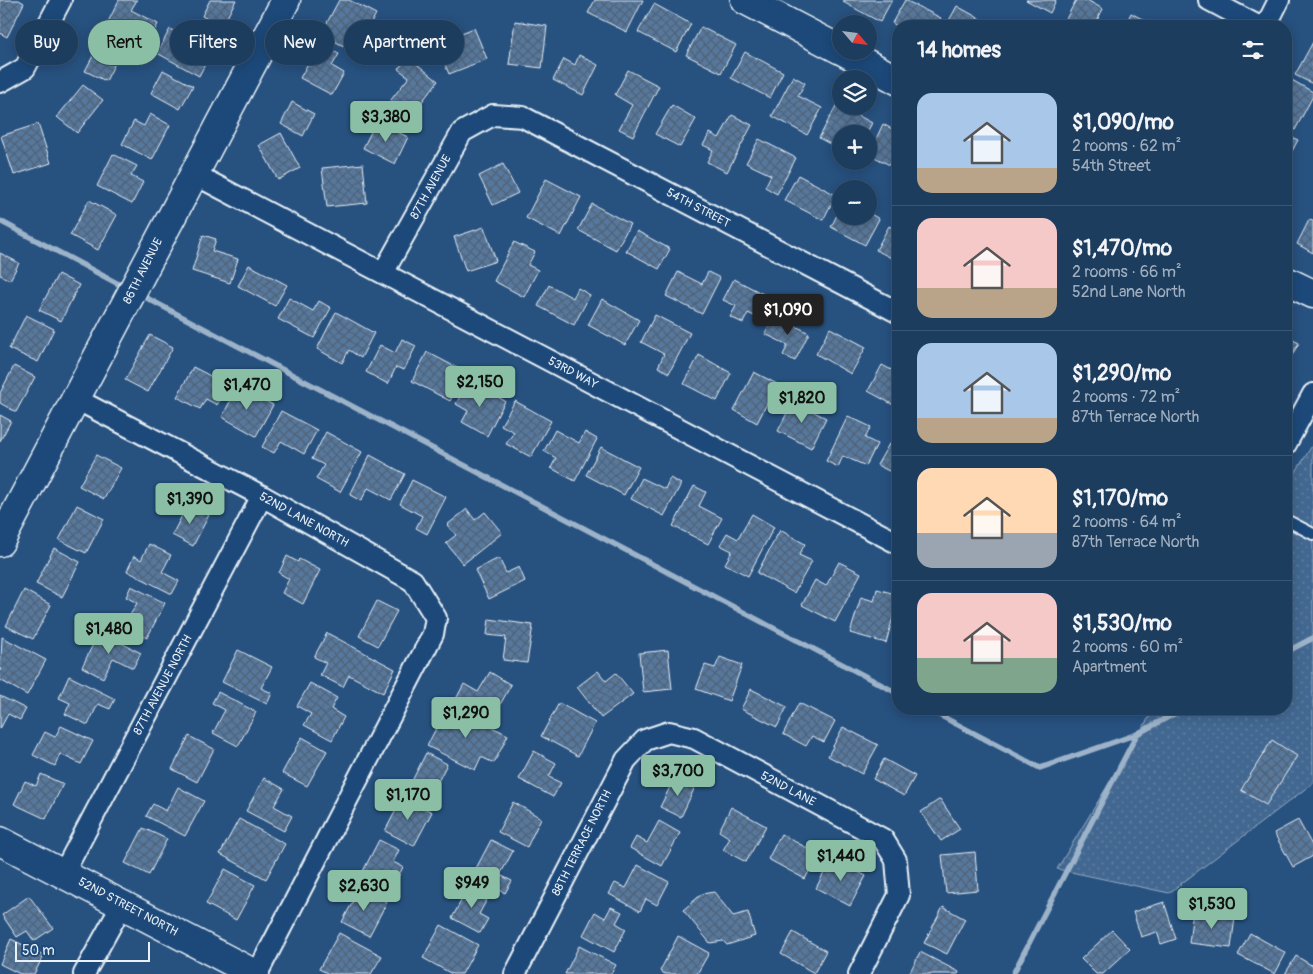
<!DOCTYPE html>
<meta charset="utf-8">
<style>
body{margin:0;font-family:Pangolin,sans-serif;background:#2a4868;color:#f1f3f6;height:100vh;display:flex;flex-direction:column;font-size:19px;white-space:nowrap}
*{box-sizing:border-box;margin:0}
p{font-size:16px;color:#a0aebd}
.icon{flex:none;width:28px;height:28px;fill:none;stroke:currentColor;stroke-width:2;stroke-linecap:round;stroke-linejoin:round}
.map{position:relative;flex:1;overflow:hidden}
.details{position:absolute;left:892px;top:20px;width:400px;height:695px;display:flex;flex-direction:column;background:#1d3d5f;border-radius:20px;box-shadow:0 2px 12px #0003,0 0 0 1px #3b5674}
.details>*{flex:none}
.banner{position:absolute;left:15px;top:20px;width:475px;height:45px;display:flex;gap:10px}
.needle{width:32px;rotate:118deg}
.controls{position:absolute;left:832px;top:15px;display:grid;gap:10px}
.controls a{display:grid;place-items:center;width:45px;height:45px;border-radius:50%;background:#1d3d5f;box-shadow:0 2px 12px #0003,0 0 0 1px #3b5674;font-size:25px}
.scale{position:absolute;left:15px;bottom:12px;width:135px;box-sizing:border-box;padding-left:5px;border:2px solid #e8f1f8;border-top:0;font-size:14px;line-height:18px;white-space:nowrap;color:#e8f1f8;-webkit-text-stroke:4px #1f4a7a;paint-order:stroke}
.price{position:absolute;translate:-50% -42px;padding:0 11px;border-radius:5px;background:#8abfa5;color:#111;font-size:16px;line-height:32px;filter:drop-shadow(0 1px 2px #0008)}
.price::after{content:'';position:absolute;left:50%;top:30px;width:15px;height:11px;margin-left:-8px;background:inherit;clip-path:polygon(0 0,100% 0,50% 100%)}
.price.on{background:#222;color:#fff}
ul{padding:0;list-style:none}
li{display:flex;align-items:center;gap:15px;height:125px;padding:0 25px}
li+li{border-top:1px solid #3b5674}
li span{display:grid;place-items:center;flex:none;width:140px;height:100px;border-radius:15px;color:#555}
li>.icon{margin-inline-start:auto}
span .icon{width:60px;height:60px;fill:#fffc;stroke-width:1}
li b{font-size:21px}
h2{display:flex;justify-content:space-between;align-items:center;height:60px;padding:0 25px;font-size:21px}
.chip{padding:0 18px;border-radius:22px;background:#1d3d5f;box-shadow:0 2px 12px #0003,0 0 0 1px #3b5674;font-size:18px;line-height:45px}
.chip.on{background:#8abfa5;color:#111}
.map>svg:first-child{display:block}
.park{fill:url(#park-dots);stroke:#96acc4}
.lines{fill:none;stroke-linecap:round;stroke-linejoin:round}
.stream{stroke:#9db3c9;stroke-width:5.5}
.building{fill:url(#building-cross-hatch);stroke:#e8f1f8}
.lane-casing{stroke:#e8f1f8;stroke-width:14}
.street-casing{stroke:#e8f1f8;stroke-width:24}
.secondary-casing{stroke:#e8f1f8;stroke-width:31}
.lane{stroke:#1f4a7a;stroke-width:10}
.street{stroke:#1f4a7a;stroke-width:20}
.secondary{stroke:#1f4a7a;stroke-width:28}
.labels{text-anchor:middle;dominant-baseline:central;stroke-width:4.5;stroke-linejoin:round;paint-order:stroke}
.street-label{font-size:12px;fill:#e8f1f8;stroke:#1f4a7a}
</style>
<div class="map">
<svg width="1313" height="974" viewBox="0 0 1313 974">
<defs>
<pattern id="park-dots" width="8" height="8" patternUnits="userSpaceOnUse" patternTransform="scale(1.25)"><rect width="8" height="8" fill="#436891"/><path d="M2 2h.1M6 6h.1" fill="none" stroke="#5e7ea1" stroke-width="1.8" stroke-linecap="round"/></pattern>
<pattern id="building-cross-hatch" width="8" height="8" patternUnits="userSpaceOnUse" patternTransform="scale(1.25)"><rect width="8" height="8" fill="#57789d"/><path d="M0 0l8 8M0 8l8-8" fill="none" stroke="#4f6278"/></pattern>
</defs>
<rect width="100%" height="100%" fill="#27517f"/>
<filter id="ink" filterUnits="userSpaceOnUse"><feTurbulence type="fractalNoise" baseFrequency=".02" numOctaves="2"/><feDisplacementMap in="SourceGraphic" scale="10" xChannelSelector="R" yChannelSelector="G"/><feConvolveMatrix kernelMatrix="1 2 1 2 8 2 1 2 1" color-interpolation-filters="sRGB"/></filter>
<g filter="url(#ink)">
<path class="park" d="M1313 444V783L1169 893 1057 869 1154 709H1286V488Z"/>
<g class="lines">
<path class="stream" d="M0 221 126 288
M139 294 899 694
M1286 652 1313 638
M928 709 1040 768 1137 734 1183 709
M1013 974 1137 734"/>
</g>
<path class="building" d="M0 0H19L24 3 7 37 0 33Z
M119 0H137L131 10 158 24 146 47 106 26Z
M210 0H236L222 27 202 16Z
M339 0H349L376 14 355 52 321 34Z
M595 0H643L627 32 588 13Z
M844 0H892L880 22 843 2Z
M905 0 941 18 936 26 899 27 892 23Z
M1026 0H1056L1050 13Z
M1076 0H1087L1103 9 1094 26H1075L1065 21Z
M654 4 691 24 676 52 638 32Z
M957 6 993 26H946Z
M1131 13 1155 26H1125Z
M515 21 547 26 542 68 509 64Z
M191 24 218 39 199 76 157 53 170 29 184 37Z
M701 27 736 45 721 73 686 55Z
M474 28 487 59 449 74 436 43Z
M104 35 124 45 106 81 85 71Z
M1313 42V84L1295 75Z
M319 43 339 54 332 66 344 73 332 95 300 78Z
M745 52 783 72 770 98 731 78Z
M579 55 598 65 583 95 553 80 564 59 575 65Z
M408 57 438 81 410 117 390 101 409 77 398 69Z
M163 70 193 86 180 109 151 93Z
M628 70 659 86 633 136 619 129 632 105 615 95Z
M793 76 805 83 798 96 822 108 807 135 772 116Z
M1290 79 1313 92V96L1295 130 1286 126V86Z
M83 85 103 100 77 133 57 117Z
M292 102 314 114 303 136 281 124Z
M837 104 872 123 866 134H841V150L819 138Z
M672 105 696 119 680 147 655 134Z
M150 114 170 125 152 160 122 144 134 121 144 126Z
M732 115 752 125 727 172 707 162 713 150 703 145 710 133 719 138Z
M376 122 408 137 395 164 363 148Z
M38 124 51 163 14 175 1 136Z
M883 124 899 133V170L869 154Z
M281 133 300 168 278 180 259 145Z
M1286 134 1298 140 1286 162Z
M759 139 796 158 777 194 765 187 771 175 746 163Z
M113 154 137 166 131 176 143 182 132 204 97 186Z
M363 164 367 203 327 207 322 168Z
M503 164 518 193 493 205 479 176Z
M798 175 836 195 823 220 784 200Z
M546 179 581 197 561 236 526 218Z
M89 200 117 215 98 250 70 235Z
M592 204 630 224 616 250 578 230Z
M841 207V216H869V213L879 219 865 245 831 227Z
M1309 220 1313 221V253L1297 244Z
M889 226 899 231V262L876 250Z
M484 227 496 261 466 271 454 237Z
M637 231 670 249 659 269 626 251Z
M203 235 216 239 212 251 238 259 230 283 192 271Z
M514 242 535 252 528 265 538 270 524 297 494 281Z
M0 253 19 263 10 280 0 275Z
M249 265 287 285 275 306 238 286Z
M678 272 702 284 708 272 720 278 702 314 666 296Z
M58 274 79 285 61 321 39 310Z
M734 279 771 298 760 319 748 313 743 323 730 317 736 306 723 300Z
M549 285 573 298 578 288 590 295 574 325 538 306Z
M289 298 313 311 319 301 331 308 314 338 278 319Z
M602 299 639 320 625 345 588 325Z
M336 312 374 333 361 358 349 350 342 363 317 349Z
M26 315 54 329 38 362 9 349Z
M655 315 690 333 669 373 658 367 664 354 641 342Z
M775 315 809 333 795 361 783 355 788 345 765 334Z
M830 328 866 347 851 374 816 354Z
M150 335 173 347 148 392 125 380Z
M1286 336 1299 343 1287 364H1286Z
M402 339 416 346 404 370 396 367 388 384 366 372 380 345 395 353Z
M427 352 465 372 450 401 412 381Z
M699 355 731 373 717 401 684 384Z
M882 365 899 374V408L868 391Z
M14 366 35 377 16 412 0 403V393Z
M193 367 228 385 217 405 206 399 200 409 177 397Z
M754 372 777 384 757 423 734 410Z
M469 381 505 401 487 436 462 422 468 411 456 404Z
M238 386 273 405 256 436 222 417Z
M515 401 551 421 531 457 506 444 514 432 501 425Z
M793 401 826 418 811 448 778 431Z
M281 411 317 430 304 454 281 441 274 453 262 447Z
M0 415 11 421 0 441Z
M848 416 871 427 865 438 877 444 866 466 843 456 838 467 826 461Z
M555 430 579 443 585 432 597 439 575 481 551 468 556 458 544 451Z
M326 432 362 452 340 492 316 479 324 465 312 459Z
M889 444 899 449V476L877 465Z
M601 447 639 467 624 495 586 475Z
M96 455 121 468 104 499 79 486Z
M370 455 405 474 391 500 368 488 361 501 350 495Z
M642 478 665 489 670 478 681 484 664 516 631 499Z
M412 480 446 497 427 534 416 528 422 516 400 504Z
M694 486 706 492 699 506 722 518 708 544 673 526Z
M188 504 209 515 193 546 172 535Z
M77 505 104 519 86 553 59 540Z
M467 509 475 520 485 512 502 533 463 564 446 543 456 535 447 525Z
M752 514 774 527 748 576 725 564 732 551 720 545 727 533 738 539Z
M780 530 805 544 799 555 812 561 794 593 757 573Z
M149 544 171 555 162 572 179 581 172 594 127 571 134 556 141 560Z
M54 548 80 562 62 597 36 584Z
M287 556 298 562 299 559 320 570 303 604 282 593 289 579 279 573Z
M499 558 506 573 519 567 525 581 489 599 475 570Z
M839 562 861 573 835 622 802 605 815 580 826 586Z
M131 586 165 603 147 638 124 626 137 603 126 597Z
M877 589 899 595 886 643 850 633 861 597 874 601Z
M24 590 51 605 33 639 6 626Z
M377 601 397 611 378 646 359 636Z
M489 619 533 625 527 663 503 660 506 637 487 635Z
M99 632 141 653 133 668 113 658 103 678 82 667Z
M327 633 395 669 383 693 349 675 343 687 320 675 326 663 314 657Z
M2 637 46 660 27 695 0 680Z
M238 650 272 667 261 688 272 693 267 704 222 682Z
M668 650 672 689 643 692 639 653Z
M720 657 742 665 729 701 696 689 705 665 715 668Z
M598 671 606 681 616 673 633 694 601 718 577 687Z
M490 672 511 685 492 719 456 699 464 684 478 692Z
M69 676 115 699 110 709 98 704 88 725 65 714 70 703 59 698Z
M310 683 337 698 331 709 344 717 332 740 304 725 311 714 297 706Z
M751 689 787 707 777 727 741 709Z
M218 692 256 712 238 746 213 733 225 710 212 703Z
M0 696 26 709 20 720 8 714 0 729Z
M559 703 595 723 578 756 541 736Z
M799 703 835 721 824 742 812 736 806 746 783 734Z
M448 705 508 735 494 763 481 757 475 770 427 746Z
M61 726 93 741 81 764 60 754 55 766 33 755 45 732 55 737Z
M843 727 878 745 862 774 828 756Z
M189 736 214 749 197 782 172 769Z
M302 737 327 751 307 786 282 773Z
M1272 740 1297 756 1266 805 1241 790Z
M534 751 556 763 549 777 561 783 553 797 519 779Z
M426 753 447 764 429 799 408 789Z
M884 759 915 776 904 796 873 779Z
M41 774 63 784 46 819 14 804 25 781 36 786Z
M675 777 695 787 681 817 660 807Z
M264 778 284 789 274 806 292 816 284 831 246 811Z
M178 787 204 801 185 836 146 816 153 804 166 811Z
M403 797 432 812 414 846 385 831Z
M940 799 960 829 941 841 921 812Z
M513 802 541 818 527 847 498 832Z
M731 807 766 826 746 862 723 850 730 838 719 831Z
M239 819 285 844 266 879 220 854Z
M1298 820 1313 847V856L1293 867 1274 833Z
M659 821 680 833 662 866 630 848 636 837 647 843Z
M143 828 167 839 149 875 125 863Z
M781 834 818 854 805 879 768 859Z
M379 840 399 850 393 862 403 867 391 891 361 875Z
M491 840 513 851 500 875 512 881 505 893 472 876Z
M975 852 978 890 946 893 942 855Z
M832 858 866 876 850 906 816 888Z
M638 865 669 882 657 905 646 899 640 911 609 894 615 883 626 888Z
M225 869 255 885 236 920 206 904Z
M470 884 490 894 479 914 488 919 480 933 452 918Z
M360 888 387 902 369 936 342 922Z
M714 892 733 916 748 912 755 936 727 945 723 941 710 943 683 910 702 894Z
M29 896 53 928 34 941 27 931 17 937 2 915Z
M1164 902 1176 939 1161 944 1157 932 1141 937 1133 912Z
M611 907 622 912 616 923 626 929 614 952 583 935 595 912 605 918Z
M943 907 965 919 947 954 924 943Z
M1193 911 1235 917 1231 948 1189 943Z
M441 925 478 945 462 974H452L423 958Z
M1112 930 1130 949 1103 974H1096L1081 959Z
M793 932 826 951 814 973 781 954Z
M339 933 382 956 371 974H329L319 969Z
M1250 933 1286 953 1275 974 1238 955Z
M678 936 709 953 697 974H665L660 971Z
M11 939 44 955 34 974H20L0 964Z
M579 946 616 965 611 974H565Z
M920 952 959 972 958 974H909Z
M1296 956 1313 966V974H1285Z"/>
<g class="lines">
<g class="lane-casing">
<path id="lane" d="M1286 520 1313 534"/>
</g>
<g class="street-casing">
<path id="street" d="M1209 0 1258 26
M1266 26 1279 0
M0 82 25 68 61 0
M194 174 899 544
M383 273 462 132 493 115 523 117 899 313
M76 399 262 496 413 581 436 618 433 634 257 974
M1286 444 1313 394
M63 874 262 496
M84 974 122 905
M515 974 626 760 645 740 669 732 694 738 883 839 896 860 899 895 859 974"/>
</g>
<g class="secondary-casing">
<path id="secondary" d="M745 0 841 50
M843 51 899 81
M1286 281 1313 294
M0 542 286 0
M0 841 255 974"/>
</g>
<use href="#lane" class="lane"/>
<use href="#street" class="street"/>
<use href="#secondary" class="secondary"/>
</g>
</g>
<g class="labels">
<g class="street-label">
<text transform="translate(431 187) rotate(-61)">87TH AVENUE</text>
<text transform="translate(698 208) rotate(28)">54TH STREET</text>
<text transform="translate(143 271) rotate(-63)">86TH AVENUE</text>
<text transform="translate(573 373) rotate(28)">53RD WAY</text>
<text transform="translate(304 520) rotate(29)">52ND LANE NORTH</text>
<text transform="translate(163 685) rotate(-62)">87TH AVENUE NORTH</text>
<text transform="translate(788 789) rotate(28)">52ND LANE</text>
<text transform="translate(582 843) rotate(-63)">88TH TERRACE NORTH</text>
<text transform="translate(128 907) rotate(28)">52ND STREET NORTH</text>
</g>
</g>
</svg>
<div class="controls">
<a><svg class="needle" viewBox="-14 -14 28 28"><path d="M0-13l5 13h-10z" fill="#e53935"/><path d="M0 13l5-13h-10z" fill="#a0aebd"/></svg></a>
<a><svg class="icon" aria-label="layers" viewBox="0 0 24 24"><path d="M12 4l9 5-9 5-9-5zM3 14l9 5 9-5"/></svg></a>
<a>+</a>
<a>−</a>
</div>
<div class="scale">50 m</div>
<b class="price" style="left:386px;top:143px">$3,380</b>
<b class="price on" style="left:788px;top:336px">$1,090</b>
<b class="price" style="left:480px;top:408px">$2,150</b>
<b class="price" style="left:247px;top:411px">$1,470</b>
<b class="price" style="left:802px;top:424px">$1,820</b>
<b class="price" style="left:190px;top:525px">$1,390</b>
<b class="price" style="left:109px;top:655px">$1,480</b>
<b class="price" style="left:466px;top:739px">$1,290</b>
<b class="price" style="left:678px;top:797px">$3,700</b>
<b class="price" style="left:408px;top:821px">$1,170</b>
<b class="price" style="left:841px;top:882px">$1,440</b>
<b class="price" style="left:472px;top:909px">$949</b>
<b class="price" style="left:364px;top:912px">$2,630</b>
<b class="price" style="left:1212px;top:930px">$1,530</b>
<div class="banner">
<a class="chip">Buy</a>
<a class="chip on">Rent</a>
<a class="chip">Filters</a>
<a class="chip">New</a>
<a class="chip">Apartment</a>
</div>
<section class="details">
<h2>14 homes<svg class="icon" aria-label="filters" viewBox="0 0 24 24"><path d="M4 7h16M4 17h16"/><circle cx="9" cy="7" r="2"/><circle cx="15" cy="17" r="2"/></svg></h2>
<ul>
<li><span style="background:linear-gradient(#a9c7e8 75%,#b9a48a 0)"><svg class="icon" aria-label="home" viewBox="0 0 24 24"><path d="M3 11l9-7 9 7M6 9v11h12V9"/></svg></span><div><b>$1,090/mo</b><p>2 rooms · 62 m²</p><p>54th Street</p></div></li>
<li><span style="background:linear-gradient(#f6c9c9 70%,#b9a48a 0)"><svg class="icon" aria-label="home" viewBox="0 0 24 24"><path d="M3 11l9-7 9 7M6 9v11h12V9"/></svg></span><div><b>$1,470/mo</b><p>2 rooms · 66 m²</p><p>52nd Lane North</p></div></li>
<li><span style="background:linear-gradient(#a9c7e8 75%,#b9a48a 0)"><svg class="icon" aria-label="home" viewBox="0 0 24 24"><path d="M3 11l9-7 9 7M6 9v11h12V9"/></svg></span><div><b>$1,290/mo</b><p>2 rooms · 72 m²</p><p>87th Terrace North</p></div></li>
<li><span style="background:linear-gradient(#ffd9b3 65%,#9aa5b1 0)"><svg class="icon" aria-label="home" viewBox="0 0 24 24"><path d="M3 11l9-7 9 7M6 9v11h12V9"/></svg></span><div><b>$1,170/mo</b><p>2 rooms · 64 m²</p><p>87th Terrace North</p></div></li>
<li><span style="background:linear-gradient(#f6c9c9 65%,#7fa58c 0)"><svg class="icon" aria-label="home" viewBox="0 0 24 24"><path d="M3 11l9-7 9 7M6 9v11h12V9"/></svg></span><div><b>$1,530/mo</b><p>2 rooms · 60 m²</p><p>Apartment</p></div></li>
</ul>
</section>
</div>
